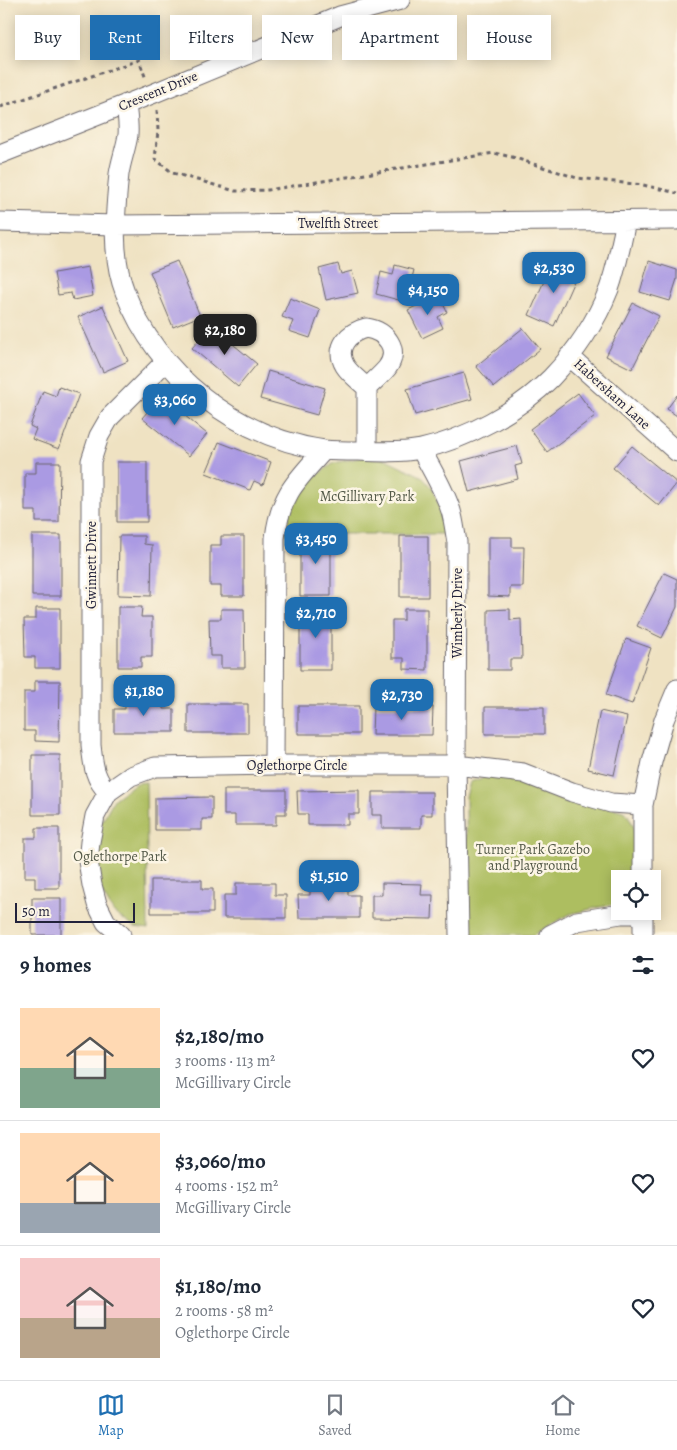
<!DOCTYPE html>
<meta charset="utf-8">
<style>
body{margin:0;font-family:Alegreya,serif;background:#f6f6f7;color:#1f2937;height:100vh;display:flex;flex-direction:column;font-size:19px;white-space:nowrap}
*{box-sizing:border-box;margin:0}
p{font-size:16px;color:#747a83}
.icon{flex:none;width:28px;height:28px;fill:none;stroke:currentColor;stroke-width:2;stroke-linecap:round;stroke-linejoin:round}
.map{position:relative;height:935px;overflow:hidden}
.panel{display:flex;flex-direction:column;background:#fff;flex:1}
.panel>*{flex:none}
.banner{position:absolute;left:15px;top:15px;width:648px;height:45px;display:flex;gap:10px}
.controls{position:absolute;left:611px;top:870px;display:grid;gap:10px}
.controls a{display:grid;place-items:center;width:50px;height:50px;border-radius:0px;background:#fff;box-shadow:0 2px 12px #0003;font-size:25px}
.scale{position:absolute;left:15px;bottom:12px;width:120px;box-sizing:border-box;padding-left:5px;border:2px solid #22223b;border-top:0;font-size:14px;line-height:18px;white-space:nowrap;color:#22223b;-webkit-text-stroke:4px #fcf5e5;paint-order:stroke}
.price{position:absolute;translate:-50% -42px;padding:0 11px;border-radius:10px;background:#1f6fb2;color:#fff;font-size:16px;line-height:32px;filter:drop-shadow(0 1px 2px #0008)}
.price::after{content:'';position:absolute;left:50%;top:30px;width:15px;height:11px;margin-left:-8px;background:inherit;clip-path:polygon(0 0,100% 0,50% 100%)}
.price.selected{background:#222;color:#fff}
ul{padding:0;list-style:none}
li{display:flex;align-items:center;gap:15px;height:125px;padding:0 20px}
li+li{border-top:1px solid #e0e1e3}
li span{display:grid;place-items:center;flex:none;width:140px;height:100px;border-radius:0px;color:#555}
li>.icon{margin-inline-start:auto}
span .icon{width:60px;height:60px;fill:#fffc;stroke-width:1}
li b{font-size:21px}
h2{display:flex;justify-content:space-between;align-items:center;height:60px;padding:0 20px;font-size:21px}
.tag{padding:0 18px;border-radius:0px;background:#fff;box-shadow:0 2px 12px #0003;font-size:18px;line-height:45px}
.tag.selected{background:#1f6fb2;color:#fff}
.tab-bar{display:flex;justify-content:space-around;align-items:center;height:70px;border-top:1px solid #e0e1e3;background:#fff;font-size:14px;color:#747a83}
.tab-bar a{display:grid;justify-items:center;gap:2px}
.tab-bar .selected{color:#1f6fb2}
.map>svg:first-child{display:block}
.green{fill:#adbe61;stroke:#68704e}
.building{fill:#aa9ae3}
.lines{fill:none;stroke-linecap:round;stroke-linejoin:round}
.minor-casing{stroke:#6a656a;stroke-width:21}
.path{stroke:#6a656a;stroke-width:3;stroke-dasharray:4 4;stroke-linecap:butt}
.minor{stroke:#fff;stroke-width:19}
.labels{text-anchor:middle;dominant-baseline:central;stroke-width:5;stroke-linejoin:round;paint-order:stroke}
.street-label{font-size:14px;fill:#22223b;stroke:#fcf5e5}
.park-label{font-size:14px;fill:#535948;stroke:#fcf5e5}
</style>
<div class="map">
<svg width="677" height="935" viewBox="0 0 677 935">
<rect width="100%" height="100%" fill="#fcf5e5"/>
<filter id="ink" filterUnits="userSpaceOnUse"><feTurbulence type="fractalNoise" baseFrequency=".02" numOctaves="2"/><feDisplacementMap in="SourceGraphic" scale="10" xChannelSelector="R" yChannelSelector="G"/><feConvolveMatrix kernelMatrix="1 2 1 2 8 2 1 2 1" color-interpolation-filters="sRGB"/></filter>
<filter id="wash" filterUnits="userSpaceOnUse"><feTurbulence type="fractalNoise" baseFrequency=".0096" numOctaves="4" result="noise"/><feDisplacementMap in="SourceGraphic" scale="20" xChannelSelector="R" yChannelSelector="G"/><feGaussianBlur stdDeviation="1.12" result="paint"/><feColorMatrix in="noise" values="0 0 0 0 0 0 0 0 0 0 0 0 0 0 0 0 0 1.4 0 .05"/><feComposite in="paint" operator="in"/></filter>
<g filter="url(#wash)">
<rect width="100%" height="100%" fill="#efe2c2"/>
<path class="green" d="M363 457 386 459 421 476 431 487 439 505 445 534H285L291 505 310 480 334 463Z
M488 776 509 778 623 811 628 815 634 827V879H620V903L595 908 570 914 533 935H473L471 934 467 907 466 797 470 782Z
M146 782 148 929 134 927 114 913 96 883 99 827 114 799 136 783Z"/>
<g id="blocks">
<path class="building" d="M177 261 200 316 173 327 150 272Z
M553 261 578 272 554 326 529 315Z
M649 261 677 270V279L670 301 640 292Z
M338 264 341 274 352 271 358 293 326 300 319 269Z
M395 265 414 270 406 302 376 294 381 272 393 275Z
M88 267 93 296 73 300 71 293 58 295 54 273Z
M439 295 447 312 438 317 443 328 422 338 408 310Z
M290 298 320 310 310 338 289 331 293 321 282 317Z
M633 303 659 316 632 369 606 356Z
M103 306 128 361 103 372 78 317Z
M211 326 257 364 238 387 192 348Z
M523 328 540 349 494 387 476 366Z
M268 371 325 388 317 415 260 399Z
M464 373 472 399 415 415 407 389Z
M59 387 79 394 59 449 32 439 36 429 30 426 43 391 56 396Z
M578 393 595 416 547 452 530 429Z
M677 395V416L667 409Z
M161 396 207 434 189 456 142 418Z
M219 442 271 462 263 485 254 481 250 490 206 473Z
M517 446 522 464 515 466 518 479 469 492 461 461Z
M632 446 677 483 659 506 613 468Z
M36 462H60L59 522H36V511H25V473H36Z
M117 462H147V522H117Z
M32 535H61V596H32Z
M300 535H331V596H300Z
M119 536H144V544L152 545 151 596 118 595Z
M221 536H244V596H221V586H210V545H221Z
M400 536H428V597H400Z
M488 537H512V547H524L523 587H510V597L488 596Z
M664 573 677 579V607L662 638 637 626Z
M118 607H142L141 617H152V657H141V667H118Z
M36 608H60V668H35V657H25L24 619H36Z
M300 608H331V670H300Z
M221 609H244L245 668H221V656H210L209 619H221Z
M404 609H427V670L404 669V658H392V620H404Z
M510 609V620L521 619 522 659H510V670H488V610Z
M626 639 651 648 632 704 606 695Z
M35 681H60L59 742 35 741V731H24V692H35Z
M125 698H163V709H174V732H114V709H125Z
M188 704H248V733H188Z
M298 706H359V734H298Z
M373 707H433L432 735H372Z
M485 707H544V734H485Z
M600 711 627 717 614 775 588 769Z
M32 755H60V815H32Z
M224 790H286V814H276V825H235V815H224Z
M359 790V814H348V825H308V814H298L297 791Z
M372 792H432V815H421V828H382V815H372Z
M212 797V819H202V830H155V798Z
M36 828H59V888H35V877H25V838H36Z
M151 880H202V889H213V913H151Z
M236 883H275V895H286V918H224V895H236Z
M348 883V895H359V918H299L298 895H310V884Z
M382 883 422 884 421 895H433L432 919 372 918V895H382Z
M32 898H61V935H32Z"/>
</g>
</g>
<g filter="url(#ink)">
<use href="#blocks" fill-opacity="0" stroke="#6a656a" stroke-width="1"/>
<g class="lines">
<g class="minor-casing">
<path id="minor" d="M126 104C127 114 129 125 128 135 126 148 121 161 119 174 115 212 111 256 125 292 157 375 236 437 324 450 335 451 347 451 359 451 379 452 401 453 421 449 467 439 518 411 551 378 575 353 596 322 609 289 617 267 621 244 626 221
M0 154 152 94 340 16 400 0
M0 222 116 225 677 220
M366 328C386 331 401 349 387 368 381 375 373 382 367 388 360 381 350 374 345 366 334 347 349 332 366 328Z
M569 356 677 452
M421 449C431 469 444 489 451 511 454 521 455 532 457 542L456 765 459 935
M367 451V388
M274 765 275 538C280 495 297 480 324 450
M108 792C94 779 93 763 91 745V461L99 436 110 417 166 361
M643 879V805L652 762 664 720 677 689
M643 911V935
M121 935 106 922 97 904 92 885 88 861 90 842 95 816 108 792 131 776 155 767 274 765H456L523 773 572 792 611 803 643 805
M550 935 577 921 621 914H643"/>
</g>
<path class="path" d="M0 107 139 60 146 79
M157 110 158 131 155 159 173 173 235 191 268 190 494 153 512 157 577 178 643 185 677 193"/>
<use href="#minor" class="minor"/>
</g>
</g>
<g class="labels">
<g class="street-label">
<text transform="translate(158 91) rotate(-22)">Crescent Drive</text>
<text x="338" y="223">Twelfth Street</text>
<text transform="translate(612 394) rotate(42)">Habersham Lane</text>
<text transform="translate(91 565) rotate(-90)">Gwinnett Drive</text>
<text transform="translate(457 613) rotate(-90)">Wimberly Drive</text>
<text x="297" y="765">Oglethorpe Circle</text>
</g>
<g class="park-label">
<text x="367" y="496">McGillivary Park</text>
<text x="533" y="849">Turner Park Gazebo<tspan x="533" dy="16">and Playground</tspan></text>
<text x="120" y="856">Oglethorpe Park</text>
</g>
</g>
</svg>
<div class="controls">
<a><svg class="icon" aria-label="locate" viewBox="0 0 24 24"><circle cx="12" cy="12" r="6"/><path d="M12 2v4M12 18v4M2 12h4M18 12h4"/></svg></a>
</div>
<div class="scale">50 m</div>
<b class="price" style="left:554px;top:294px">$2,530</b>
<b class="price" style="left:428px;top:316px">$4,150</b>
<b class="price selected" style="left:225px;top:356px">$2,180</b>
<b class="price" style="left:175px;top:426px">$3,060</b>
<b class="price" style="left:316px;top:565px">$3,450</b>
<b class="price" style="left:316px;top:639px">$2,710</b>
<b class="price" style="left:144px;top:717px">$1,180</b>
<b class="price" style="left:402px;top:721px">$2,730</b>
<b class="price" style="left:329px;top:902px">$1,510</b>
<div class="banner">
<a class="tag">Buy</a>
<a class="tag selected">Rent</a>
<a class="tag">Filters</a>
<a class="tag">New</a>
<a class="tag">Apartment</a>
<a class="tag">House</a>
</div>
</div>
<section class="panel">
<h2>9 homes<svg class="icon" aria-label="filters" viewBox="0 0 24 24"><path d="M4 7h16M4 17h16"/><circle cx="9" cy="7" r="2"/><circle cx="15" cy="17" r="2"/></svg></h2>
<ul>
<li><span style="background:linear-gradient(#ffd9b3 60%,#7fa58c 0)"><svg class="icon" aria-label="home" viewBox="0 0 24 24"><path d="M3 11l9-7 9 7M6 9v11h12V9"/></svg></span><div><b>$2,180/mo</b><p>3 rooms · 113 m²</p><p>McGillivary Circle</p></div><svg class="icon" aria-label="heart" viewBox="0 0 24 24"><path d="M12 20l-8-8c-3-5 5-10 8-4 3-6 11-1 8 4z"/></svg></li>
<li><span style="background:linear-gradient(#ffd9b3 70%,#9aa5b1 0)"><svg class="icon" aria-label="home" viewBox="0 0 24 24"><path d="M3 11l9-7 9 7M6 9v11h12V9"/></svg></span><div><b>$3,060/mo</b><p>4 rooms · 152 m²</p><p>McGillivary Circle</p></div><svg class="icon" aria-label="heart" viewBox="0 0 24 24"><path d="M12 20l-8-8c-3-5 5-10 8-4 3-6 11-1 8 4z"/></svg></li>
<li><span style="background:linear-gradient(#f6c9c9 60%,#b9a48a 0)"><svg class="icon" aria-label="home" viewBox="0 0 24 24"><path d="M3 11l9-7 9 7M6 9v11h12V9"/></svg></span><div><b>$1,180/mo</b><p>2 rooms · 58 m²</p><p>Oglethorpe Circle</p></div><svg class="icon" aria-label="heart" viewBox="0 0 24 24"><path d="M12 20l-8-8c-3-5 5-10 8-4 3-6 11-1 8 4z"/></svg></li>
</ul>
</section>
<nav class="tab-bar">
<a class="selected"><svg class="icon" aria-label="map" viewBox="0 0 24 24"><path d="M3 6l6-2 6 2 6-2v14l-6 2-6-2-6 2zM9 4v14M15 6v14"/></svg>Map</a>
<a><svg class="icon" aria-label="saved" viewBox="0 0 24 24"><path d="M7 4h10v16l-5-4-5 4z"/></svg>Saved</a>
<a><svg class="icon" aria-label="home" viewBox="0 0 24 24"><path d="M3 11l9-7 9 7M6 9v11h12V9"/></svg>Home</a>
</nav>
